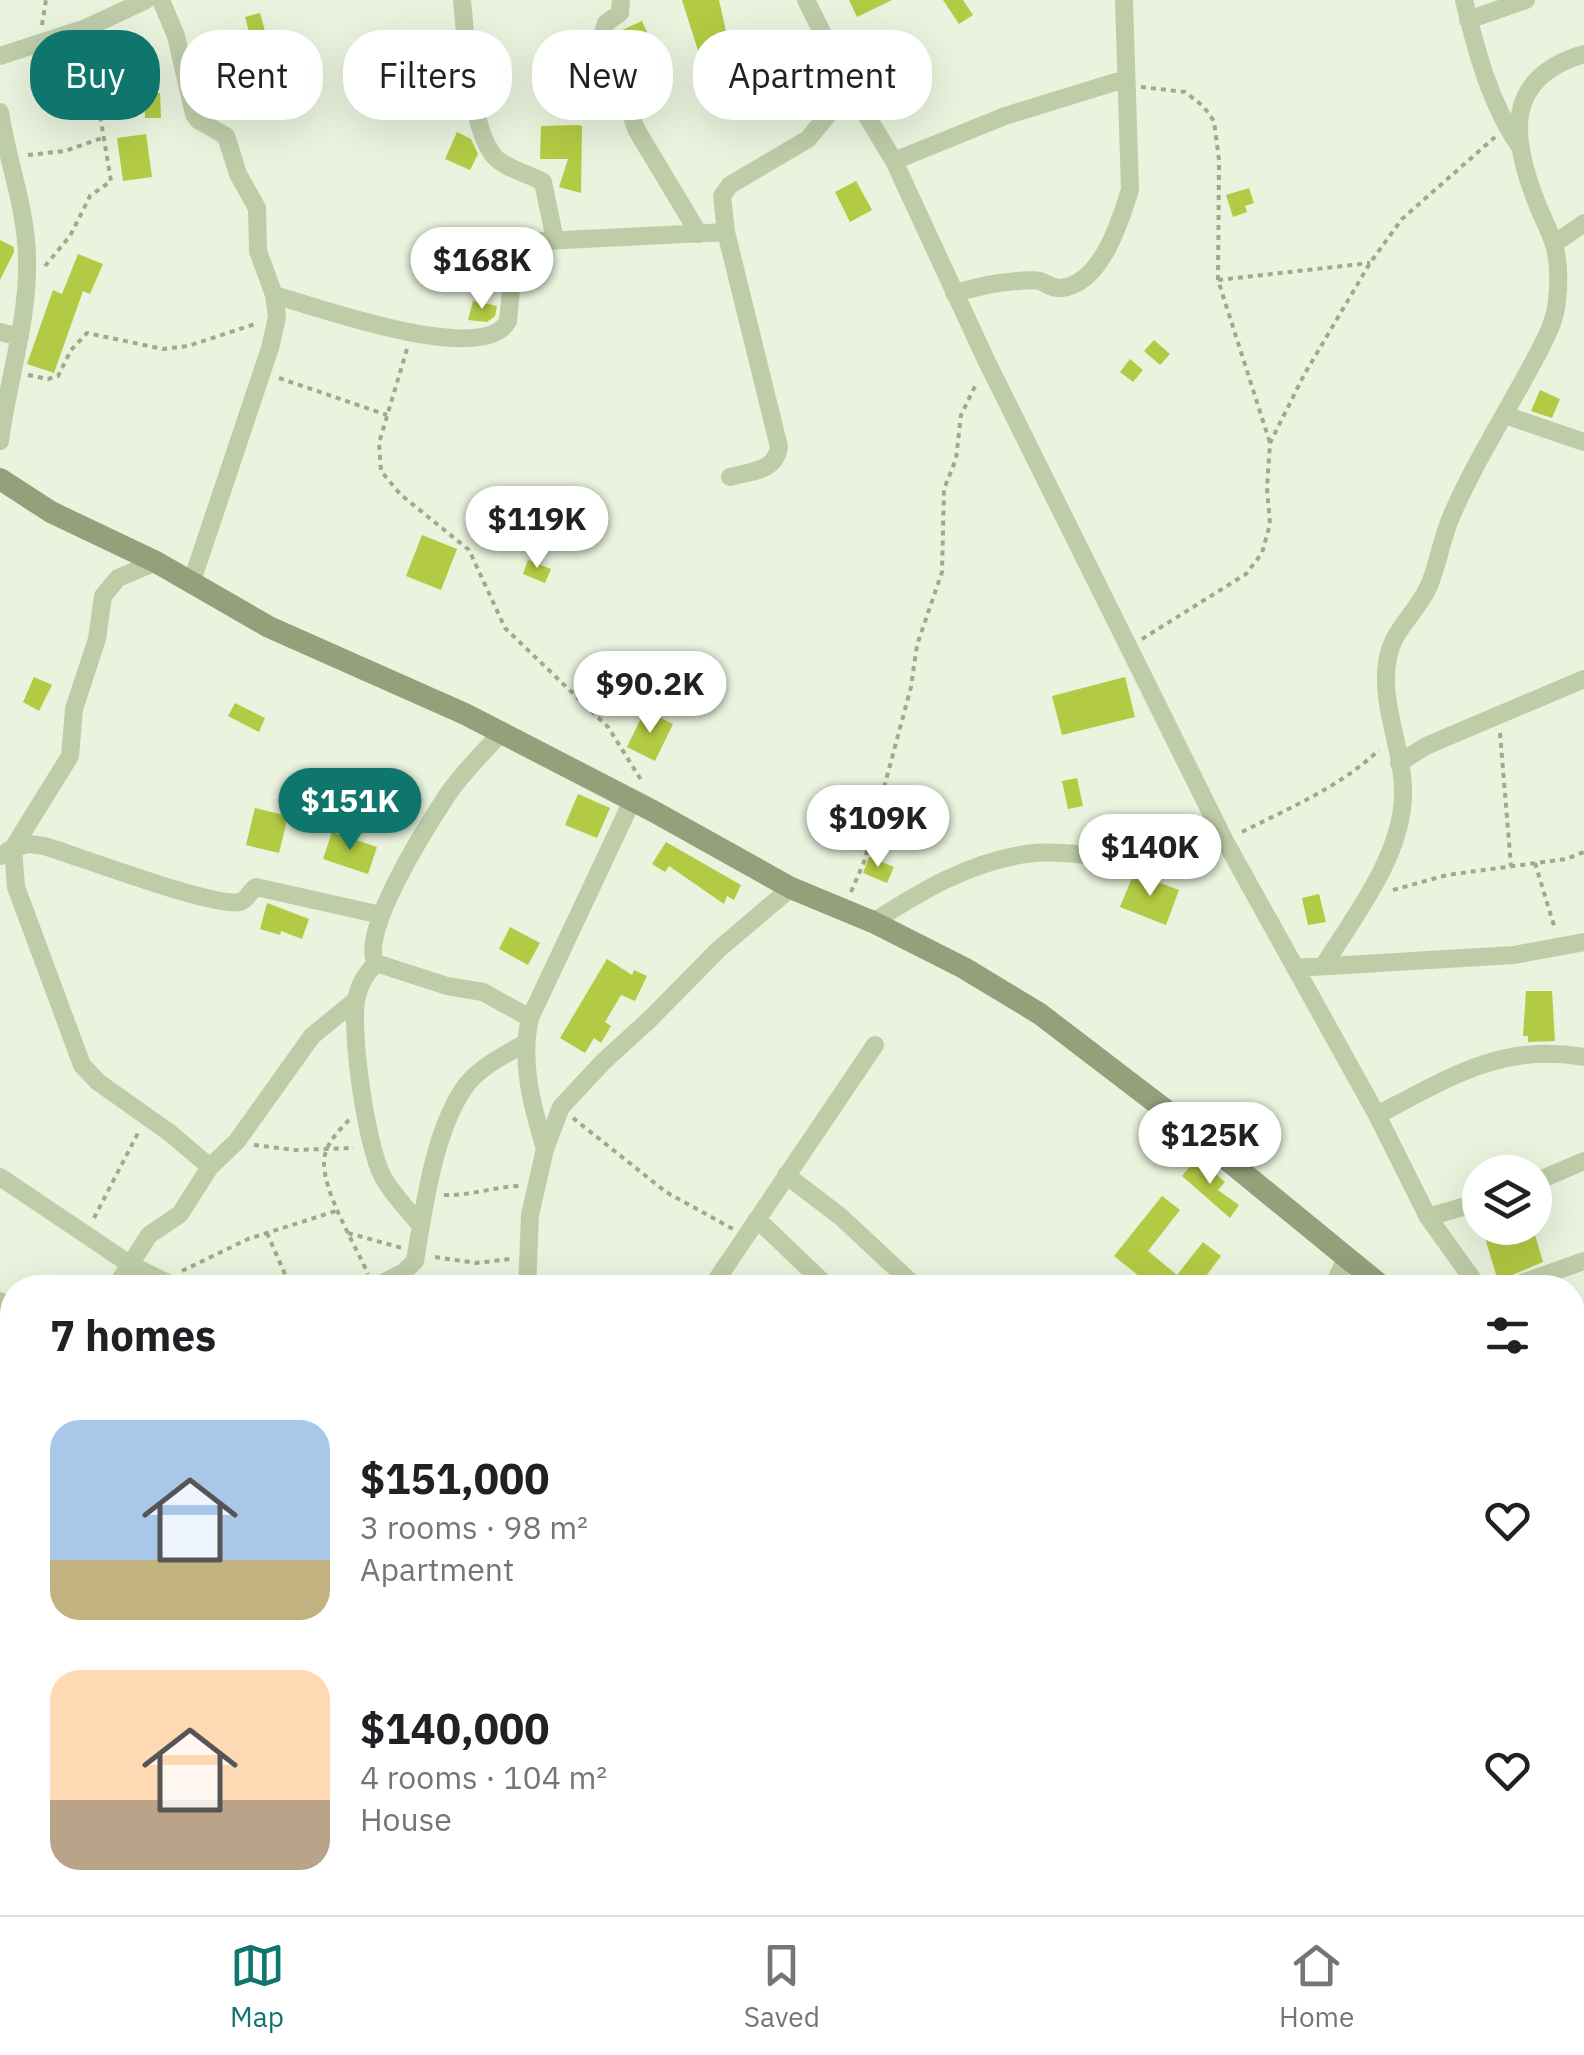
<!DOCTYPE html>
<meta charset="utf-8">
<style>
body{margin:0;font-family:"IBM Plex Sans",sans-serif;background:#f2f2f2;color:#202124;height:100vh;display:flex;flex-direction:column;font-size:38px;white-space:nowrap}
*{box-sizing:border-box;margin:0}
p{font-size:32px;color:#757577}
.icon{flex:none;width:55px;height:55px;fill:none;stroke:currentColor;stroke-width:2;stroke-linecap:round;stroke-linejoin:round}
.map{position:relative;flex:1;overflow:hidden}
.drawer{position:absolute;left:0px;top:1275px;width:1585px;height:640px;display:flex;flex-direction:column;background:#fff;border-radius:40px 40px 0 0;box-shadow:0 10px 40px #0002}
.drawer>*{flex:none}
.banner{position:absolute;left:30px;top:30px;width:1000px;height:90px;display:flex;gap:20px}
.fabs{position:absolute;left:1462px;top:1155px;display:grid;gap:20px}
.fabs a{display:grid;place-items:center;width:90px;height:90px;border-radius:50%;background:#fff;box-shadow:0 10px 40px #0002;font-size:50px}
.price{position:absolute;translate:-50% -85px;padding:0 22px;border-radius:35px;background:#fff;color:#222;font-size:32px;line-height:65px;filter:drop-shadow(0 2px 5px #0008)}
.price::after{content:'';position:absolute;left:50%;top:60px;width:30px;height:22px;margin-left:-15px;background:inherit;clip-path:polygon(0 0,100% 0,50% 100%)}
.price.active{background:#0f766e;color:#fff}
ul{padding:0;list-style:none}
li{display:flex;align-items:center;gap:30px;height:250px;padding:0 50px}
li span{display:grid;place-items:center;flex:none;width:280px;height:200px;border-radius:30px;color:#555}
li>.icon{margin-inline-start:auto}
span .icon{width:120px;height:120px;fill:#fffc;stroke-width:1}
li b{font-size:42px}
h2{display:flex;justify-content:space-between;align-items:center;height:120px;padding:0 50px;font-size:42px}
.pill{padding:0 35px;border-radius:40px;background:#fff;box-shadow:0 10px 40px #0002;font-size:35px;line-height:90px}
.pill.active{background:#0f766e;color:#fff}
.tab-bar{display:flex;justify-content:space-around;align-items:center;height:140px;border-top:2px solid #e0e0e0;background:#fff;font-size:28px;color:#757577}
.tab-bar a{display:grid;justify-items:center;gap:5px}
.tab-bar .active{color:#0f766e}
.map>svg:first-child{display:block}
.building{fill:#b3ca44}
.lines{fill:none;stroke-linecap:round;stroke-linejoin:round}
.path{stroke:#9eab88;stroke-width:4;stroke-dasharray:5 5;stroke-linecap:butt}
.street{stroke:#becca8;stroke-width:18}
.secondary{stroke:#94a079;stroke-width:22}
</style>
<div class="map">
<svg width="1584" height="1915" viewBox="0 0 1584 1915">
<rect width="100%" height="100%" fill="#e9f3dd"/>
<path class="building" d="M682 0H719L728 40 719 43 721 50 700 57Z
M849 0H892L857 17Z
M943 0H963L973 15 959 24Z
M260 13 268 42 253 46 245 17Z
M642 21 659 59 636 69 618 32Z
M144 93H160L161 118H145Z
M578 125 582 126 581 193 559 187 568 159H540L541 126Z
M457 132 471 139 478 154 470 170 445 159Z
M146 134 152 177 123 181 117 138Z
M856 181 872 210 850 222 835 192Z
M1249 188 1254 203 1245 206 1247 212 1233 217 1226 195Z
M0 240 14 247V252L0 280Z
M78 254 103 264 90 294 83 291 54 373 27 364 53 290 62 294Z
M473 301 497 306 495 316 487 322 468 320Z
M1154 340 1170 354 1160 365 1144 351Z
M1130 359 1143 370 1133 382 1120 372Z
M1540 390 1560 399 1552 418 1531 411Z
M422 535 457 549 441 590 406 576Z
M528 560 551 569 545 583 523 574Z
M34 677 52 685 39 711 23 702Z
M1125 677 1135 717 1062 735 1052 696Z
M235 703 265 718 259 732 228 716Z
M645 710 673 724 655 761 627 747Z
M1077 778 1083 806 1068 809 1062 781Z
M578 794 610 808 597 838 565 825Z
M255 808 288 816 279 853 246 845Z
M332 832 377 847 368 874 323 859Z
M666 842 741 885 734 900 727 896 724 904 669 866 665 872 652 864Z
M869 857 894 867 887 883 863 873Z
M1134 873 1179 890 1166 925 1120 907Z
M1319 894 1326 922 1308 925 1302 898Z
M267 903 309 919 302 939 281 931 280 935 260 929Z
M510 927 540 943 528 965 499 949Z
M607 959 632 975 634 970 647 976 635 1001 621 995 605 1022 611 1026 601 1043 594 1038 585 1053 560 1038Z
M1526 991H1552L1555 1041 1528 1042V1036H1523Z
M1197 1158 1225 1182 1218 1190 1239 1205 1230 1218 1182 1176Z
M1162 1196 1180 1210 1148 1251 1177 1275 1203 1242 1221 1256 1197 1288H1154L1114 1256Z
M1482 1228H1533L1543 1262 1498 1281Z"/>
<g class="lines">
<path class="path" d="M42 25 46 0
M1141 87 1185 92 1203 106 1214 121 1219 160 1218 280 1270 443
M28 155 65 151 105 137
M45 266 70 236 90 196 111 181 88 43
M1218 280 1370 263
M407 349 379 443 381 471 400 494 469 550 505 628 608 727 643 783
M28 375 48 379 58 376 71 350 87 333 163 349 188 346 258 323
M279 378 387 415
M1142 639 1246 574 1262 553 1270 524 1267 488 1270 443 1304 375 1370 263 1402 219 1495 137
M1500 733 1511 866
M1242 832C1289 808 1340 787 1379 750
M1535 863 1555 929
M1393 890 1447 875 1566 859 1584 852
M851 892 864 862 911 687 917 645 942 572 944 489 956 459 961 415 977 382
M573 1118 666 1192 733 1229
M349 1120C338 1131 325 1145 324 1161 323 1193 355 1244 368 1274
M254 1145 295 1150 354 1148
M444 1195C470 1196 493 1187 519 1186
M94 1218 138 1133
M267 1233 291 1288
M348 1233 402 1248
M435 1257 476 1263 510 1259
M182 1271 248 1239 339 1210
M1572 1685 1580 1720
M1572 1857H1584
M331 1902 342 1914 350 1915
M288 1915 296 1902
M359 1915 368 1902
M792 1915 801 1902
M1385 1915 1391 1902"/>
<path class="street" d="M161 0 176 36 194 114 198 120 226 136 238 174 257 208 258 251 274 295 277 317 270 348 191 584
M462 0C466 38 470 128 494 156 505 169 528 173 543 182L555 240
M621 0 620 13 606 23 604 30 636 129 699 234
M806 0 850 88 894 161 987 362 1225 841 1377 1115 1428 1217 1479 1288
M1464 0C1476 50 1490 104 1520 147
M1468 20 1526 0
M0 56 86 28 146 0
M0 112C7 160 26 207 27 257 29 319 8 379 0 441
M894 161 1005 116 1125 79
M1554 244 1584 223
M954 293C972 289 990 283 1008 282 1017 281 1031 279 1040 281 1048 284 1052 289 1061 288 1101 284 1120 222 1130 190L1124 0
M274 295C315 306 484 368 508 321L514 258 516 249 523 242 726 232
M0 332 20 337
M1505 415 1584 442
M730 477C751 471 775 472 779 447L726 232 722 196 730 185 808 139 850 88
M501 733C482 754 461 774 446 797 427 826 358 934 376 963L447 986 483 992 530 1018
M1399 763 1426 746 1584 679
M0 856 13 848 70 756 74 709 97 639 103 596 118 578 156 562
M873 922C920 892 969 862 1026 854 1062 849 1097 859 1133 858 1164 858 1193 846 1222 836
M376 963C367 973 360 982 357 996 349 1028 367 1149 383 1177 393 1195 409 1211 421 1226
M1324 965C1355 915 1402 856 1403 795 1404 747 1377 701 1389 653 1395 629 1417 611 1428 588 1438 566 1441 540 1451 517 1473 466 1503 418 1529 370 1540 349 1556 323 1557 300 1559 283 1559 265 1555 248 1551 233 1543 219 1538 206 1511 139 1502 78 1584 54
M1295 968 1514 955 1584 942
M1377 1115C1447 1079 1501 1042 1584 1057
M545 1149C532 1106 520 1062 530 1018L632 801
M210 1167 170 1133 98 1082 82 1065 16 887 13 848 29 844 44 846C78 856 213 908 240 902 247 900 250 891 256 887L381 915
M786 1175 841 1217 917 1288
M0 1177 131 1265 178 1288
M1535 1182 1584 1161
M1428 1217 1480 1202
M757 1219 829 1288
M115 1288 149 1235 180 1214 210 1167 237 1141 312 1036 356 1000
M373 1288 404 1272 415 1261C424 1208 434 1128 467 1084 482 1066 504 1055 524 1044
M527 1288 530 1215 545 1149 561 1107 604 1061 649 1020 719 949 791 888
M711 1288 875 1045
M1332 1288 1347 1257
M1508 1288 1584 1261
M0 1301 12 1305
M1572 1392 1584 1401
M0 1519 12 1517
M0 1656 12 1651
M0 1720 12 1728
M1572 1738 1584 1736
M0 1816 12 1823
M158 1902 184 1915
M1334 1902 1335 1915
M199 1915 226 1911 248 1902
M404 1915 406 1902
M978 1915 1001 1902
M1487 1915 1489 1902"/>
<path class="secondary" d="M0 479 51 512 156 562 269 627 465 714 653 811 791 888 873 922 964 968 1040 1014 1176 1118 1384 1288
M1572 1441 1584 1445"/>
</g>
</svg>
<div class="fabs">
<a><svg class="icon" aria-label="layers" viewBox="0 0 24 24"><path d="M12 4l9 5-9 5-9-5zM3 14l9 5 9-5"/></svg></a>
</div>
<b class="price" style="left:482px;top:312px">$168K</b>
<b class="price" style="left:537px;top:571px">$119K</b>
<b class="price" style="left:650px;top:736px">$90.2K</b>
<b class="price active" style="left:350px;top:853px">$151K</b>
<b class="price" style="left:878px;top:870px">$109K</b>
<b class="price" style="left:1150px;top:899px">$140K</b>
<b class="price" style="left:1210px;top:1187px">$125K</b>
<div class="banner">
<a class="pill active">Buy</a>
<a class="pill">Rent</a>
<a class="pill">Filters</a>
<a class="pill">New</a>
<a class="pill">Apartment</a>
</div>
<section class="drawer">
<h2>7 homes<svg class="icon" aria-label="filters" viewBox="0 0 24 24"><path d="M4 7h16M4 17h16"/><circle cx="9" cy="7" r="2"/><circle cx="15" cy="17" r="2"/></svg></h2>
<ul>
<li><span style="background:linear-gradient(#a9c7e8 70%,#c2b280 0)"><svg class="icon" aria-label="home" viewBox="0 0 24 24"><path d="M3 11l9-7 9 7M6 9v11h12V9"/></svg></span><div><b>$151,000</b><p>3 rooms · 98 m²</p><p>Apartment</p></div><svg class="icon" aria-label="heart" viewBox="0 0 24 24"><path d="M12 20l-8-8c-3-5 5-10 8-4 3-6 11-1 8 4z"/></svg></li>
<li><span style="background:linear-gradient(#ffd9b3 65%,#b9a48a 0)"><svg class="icon" aria-label="home" viewBox="0 0 24 24"><path d="M3 11l9-7 9 7M6 9v11h12V9"/></svg></span><div><b>$140,000</b><p>4 rooms · 104 m²</p><p>House</p></div><svg class="icon" aria-label="heart" viewBox="0 0 24 24"><path d="M12 20l-8-8c-3-5 5-10 8-4 3-6 11-1 8 4z"/></svg></li>
</ul>
</section>
</div>
<nav class="tab-bar">
<a class="active"><svg class="icon" aria-label="map" viewBox="0 0 24 24"><path d="M3 6l6-2 6 2 6-2v14l-6 2-6-2-6 2zM9 4v14M15 6v14"/></svg>Map</a>
<a><svg class="icon" aria-label="saved" viewBox="0 0 24 24"><path d="M7 4h10v16l-5-4-5 4z"/></svg>Saved</a>
<a><svg class="icon" aria-label="home" viewBox="0 0 24 24"><path d="M3 11l9-7 9 7M6 9v11h12V9"/></svg>Home</a>
</nav>
